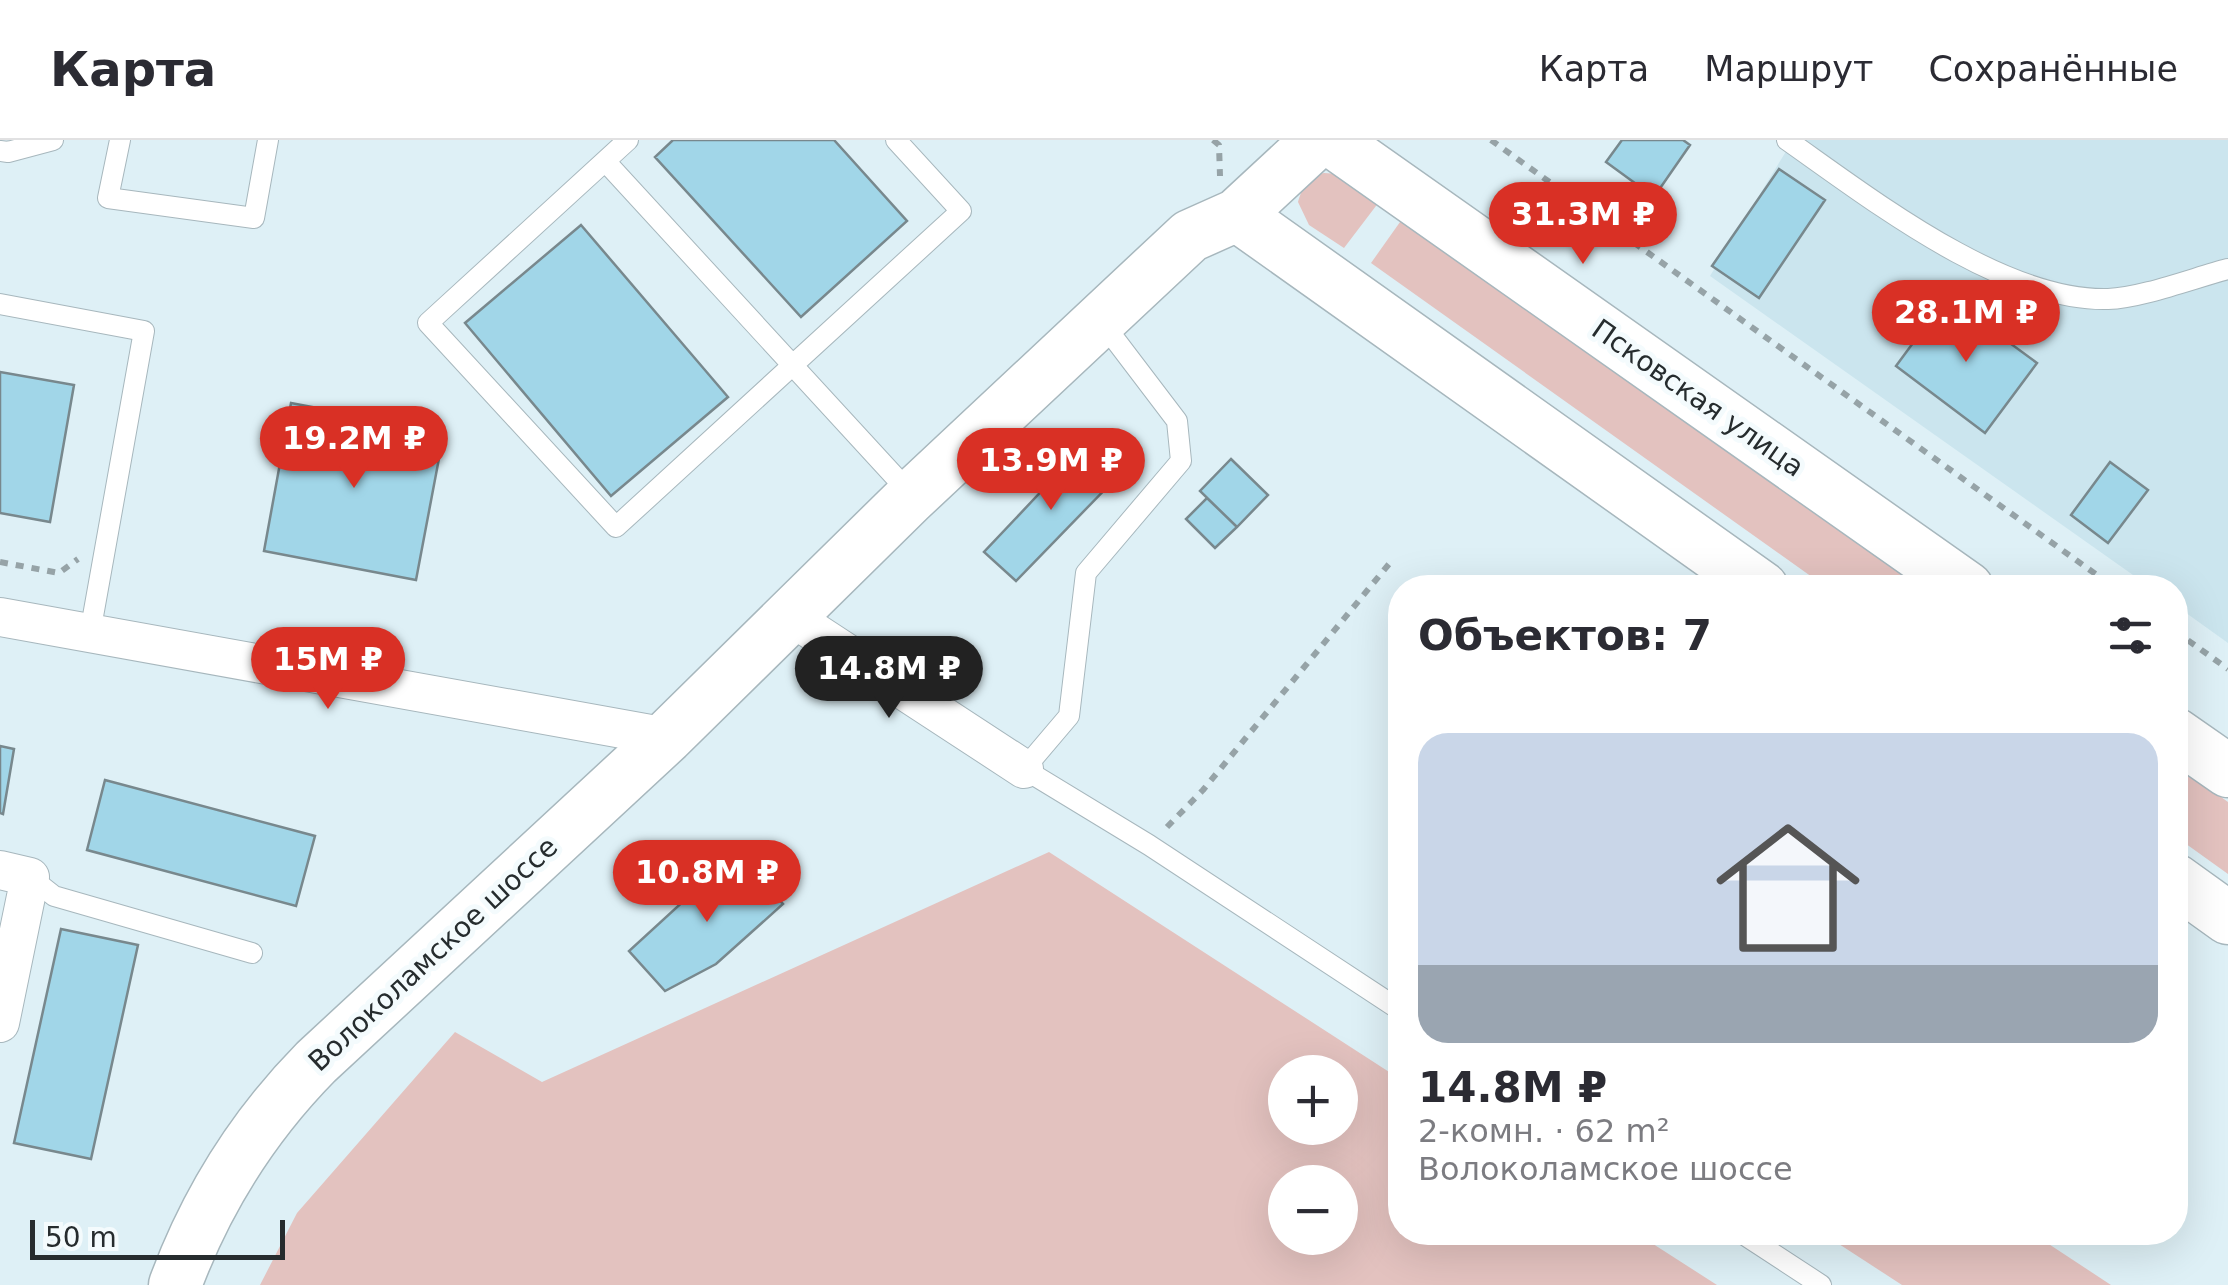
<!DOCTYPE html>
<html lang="ru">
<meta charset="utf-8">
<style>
body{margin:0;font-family:"DejaVu Sans",sans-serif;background:#f2f2f3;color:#2b2b33;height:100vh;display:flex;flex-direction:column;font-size:38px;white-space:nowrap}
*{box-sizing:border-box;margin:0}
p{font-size:32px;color:#7c7c81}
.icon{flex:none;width:55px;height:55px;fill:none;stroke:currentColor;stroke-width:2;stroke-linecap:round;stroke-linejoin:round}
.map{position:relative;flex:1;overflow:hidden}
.sheet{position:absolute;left:1388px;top:435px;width:800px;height:670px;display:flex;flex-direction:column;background:#fff;border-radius:40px;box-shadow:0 10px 40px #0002}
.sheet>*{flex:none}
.buttons{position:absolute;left:1268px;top:915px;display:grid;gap:20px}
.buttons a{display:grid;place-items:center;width:90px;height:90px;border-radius:50%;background:#fff;box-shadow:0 10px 40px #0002;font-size:50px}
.scale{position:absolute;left:30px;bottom:25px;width:255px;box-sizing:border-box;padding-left:10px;border:5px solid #262c2e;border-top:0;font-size:28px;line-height:35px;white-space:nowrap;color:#262c2e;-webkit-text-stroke:8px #f4fbfd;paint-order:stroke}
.price{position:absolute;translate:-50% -85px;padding:0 22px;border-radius:35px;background:#d93025;color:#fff;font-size:32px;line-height:65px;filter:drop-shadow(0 2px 5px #0008)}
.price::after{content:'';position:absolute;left:50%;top:60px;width:30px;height:22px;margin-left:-15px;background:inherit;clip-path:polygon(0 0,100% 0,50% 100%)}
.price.current{background:#222;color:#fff}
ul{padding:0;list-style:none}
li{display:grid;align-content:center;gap:20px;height:530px;padding:0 30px}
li+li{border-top:2px solid #e1e1e2}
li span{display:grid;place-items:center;height:310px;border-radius:30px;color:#555}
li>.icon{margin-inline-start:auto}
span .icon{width:180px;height:180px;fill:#fffc;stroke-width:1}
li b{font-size:42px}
h2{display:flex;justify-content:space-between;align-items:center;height:120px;padding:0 30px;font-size:42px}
header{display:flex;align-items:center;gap:60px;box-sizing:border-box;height:140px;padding:0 50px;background:#fff;border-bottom:2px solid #e1e1e2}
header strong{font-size:48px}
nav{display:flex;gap:55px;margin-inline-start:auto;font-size:35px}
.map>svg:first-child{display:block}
.built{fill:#cbe5ee}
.green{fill:#e3c2bf;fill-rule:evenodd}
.building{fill:#a1d6e8;stroke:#78888d;stroke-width:2.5}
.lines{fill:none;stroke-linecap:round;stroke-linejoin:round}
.service-casing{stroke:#a7b7bd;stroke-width:22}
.minor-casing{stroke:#a7b7bd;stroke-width:40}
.secondary-casing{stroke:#a7b7bd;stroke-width:55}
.path{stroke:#96a3a7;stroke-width:6;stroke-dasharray:8 8;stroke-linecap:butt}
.service{stroke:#fff;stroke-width:20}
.minor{stroke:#fff;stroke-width:38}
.secondary{stroke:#fff;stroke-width:52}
.labels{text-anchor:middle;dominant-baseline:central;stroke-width:10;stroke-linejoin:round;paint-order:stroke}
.street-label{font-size:28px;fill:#262c2e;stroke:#f4fbfd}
</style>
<header>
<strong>Карта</strong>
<nav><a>Карта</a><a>Маршрут</a><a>Сохранённые</a></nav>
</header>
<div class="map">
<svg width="2228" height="1145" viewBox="0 0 2228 1145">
<rect width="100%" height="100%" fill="#def0f6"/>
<path class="built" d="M1793 0H2228V503L2175 465V448L2150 447 1710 136Z"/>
<path class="green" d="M1324 33 1339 34 1379 62 1344 108 1309 85 1298 62C1303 46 1307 37 1324 33Z
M1405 75 1927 447H1826L1371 123Z
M2175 624 2228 662V734L2175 696Z
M1049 712 1400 939V1092L1636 1093 1717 1145H260L297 1073 455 892 542 942ZM1285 932H1340V988H1285ZM1285 1042H1340V1098H1285Z
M1822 1093H2032L2111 1145H1902Z"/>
<path class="building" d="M673 0H834L907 81 801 177 655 17Z
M1622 0H1683L1690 5 1654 57 1606 22Z
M1779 29 1825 60 1759 158 1712 126Z
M581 85 728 257 611 356 465 183Z
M1947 157 2037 223 1985 293 1896 226Z
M0 232 74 245 50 382 0 373Z
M291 263 444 292 416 440 264 411Z
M1085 305 1118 336 1016 441 984 412Z
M1231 319 1268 355 1237 387 1200 351Z
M2110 322 2148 350 2108 403 2071 375Z
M1207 358 1237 387 1215 408 1186 379Z
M0 606 14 609 3 674 0 673Z
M105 640 315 696 296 766 87 710Z
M736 713 783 764 716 824 665 851 629 811Z
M61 789 138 805 91 1019 14 1003Z"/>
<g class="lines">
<g class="service-casing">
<path id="service" d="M120 0 108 58 254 78 268 0
M628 0 428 183 616 387 961 71 896 0
M1787 0C1871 59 2003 162 2108 159 2141 158 2194 138 2228 129
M0 11 8 12 53 0
M605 21 898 340 909 357
M0 164 144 191 90 493
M1101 181 1177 281 1181 321 1086 433 1069 576 1024 629 1149 705 1400 870
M30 737 54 756 252 813
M1740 1092 1821 1145"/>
</g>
<g class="minor-casing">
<path id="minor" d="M790 476 1024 629
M0 477 667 597
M0 730 30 737 0 883"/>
</g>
<g class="secondary-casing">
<path id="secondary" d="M1331 0 1967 448
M1237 75 1762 448
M2175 594 2228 631
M2175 740 2228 778
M175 1145C206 1061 253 986 316 922L667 597 910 358 1190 96 1237 75 1318 0"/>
</g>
<path class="path" d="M1213 0 1219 5 1220 36
M1491 0 2115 448
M0 422 59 433 78 419
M2175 491 2228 529
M1167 687 1203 650 1389 424"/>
<use href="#service" class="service"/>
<use href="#minor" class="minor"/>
<use href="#secondary" class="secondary"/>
</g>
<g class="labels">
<g class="street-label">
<text transform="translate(1698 258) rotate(35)">Псковская улица</text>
<text transform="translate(433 814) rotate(-43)">Волоколамское шоссе</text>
</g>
</g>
</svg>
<div class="buttons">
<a>+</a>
<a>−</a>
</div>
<div class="scale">50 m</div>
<b class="price" style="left:1583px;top:127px">31.3M ₽</b>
<b class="price" style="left:1966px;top:225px">28.1M ₽</b>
<b class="price" style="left:354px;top:351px">19.2M ₽</b>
<b class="price" style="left:1051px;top:373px">13.9M ₽</b>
<b class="price" style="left:328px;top:572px">15M ₽</b>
<b class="price current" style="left:889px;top:581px">14.8M ₽</b>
<b class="price" style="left:707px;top:785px">10.8M ₽</b>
<section class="sheet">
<h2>Объектов: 7<svg class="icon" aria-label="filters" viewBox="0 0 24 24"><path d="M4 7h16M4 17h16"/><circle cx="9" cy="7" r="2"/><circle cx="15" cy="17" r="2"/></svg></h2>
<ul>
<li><span style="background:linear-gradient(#c9d6e8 75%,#9aa5b1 0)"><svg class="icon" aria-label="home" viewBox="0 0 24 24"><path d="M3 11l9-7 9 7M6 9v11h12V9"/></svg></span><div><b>14.8M ₽</b><p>2-комн. · 62 m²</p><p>Волоколамское шоссе</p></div></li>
</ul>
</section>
</div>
